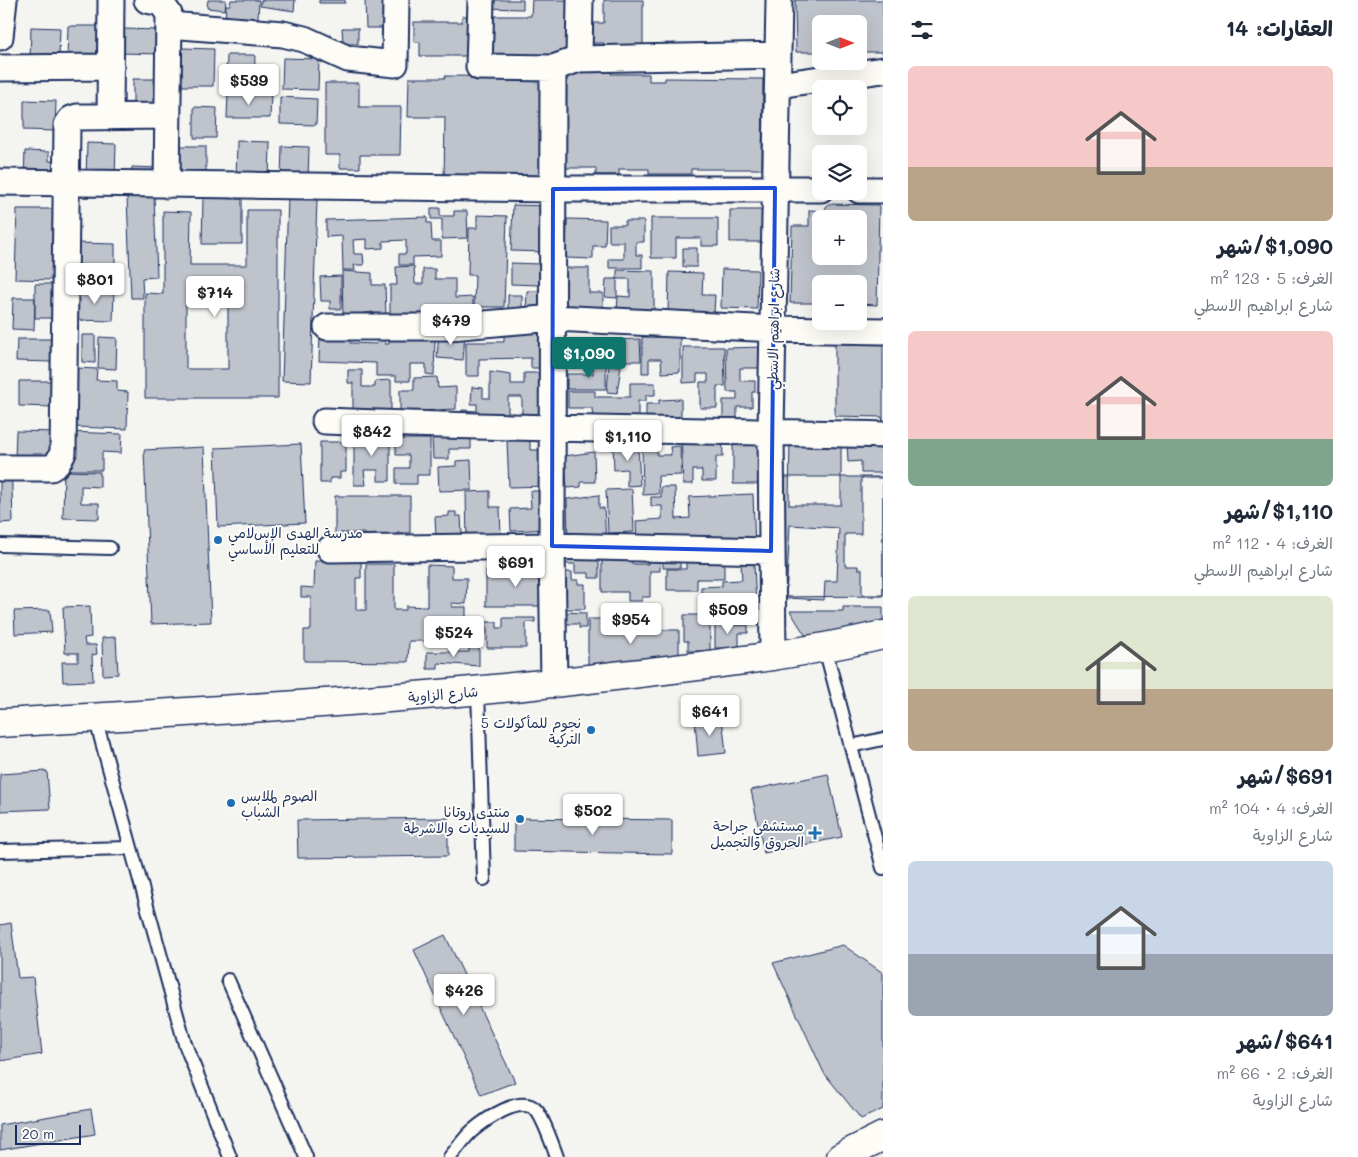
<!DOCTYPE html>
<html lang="ar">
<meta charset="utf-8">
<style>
body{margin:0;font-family:Mali,"Playpen Sans Arabic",sans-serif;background:#f2f2f3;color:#1f2937;direction:rtl;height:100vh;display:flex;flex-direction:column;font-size:19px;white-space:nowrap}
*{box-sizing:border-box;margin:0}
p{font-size:16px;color:#747a83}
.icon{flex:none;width:28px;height:28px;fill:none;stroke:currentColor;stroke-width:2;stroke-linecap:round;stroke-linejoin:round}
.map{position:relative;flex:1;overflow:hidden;direction:ltr}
.panel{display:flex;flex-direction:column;background:#fff;width:475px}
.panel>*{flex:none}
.needle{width:32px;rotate:90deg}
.tools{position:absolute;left:812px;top:15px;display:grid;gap:10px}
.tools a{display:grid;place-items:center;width:55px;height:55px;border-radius:8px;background:#fff;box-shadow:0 5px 20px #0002;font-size:25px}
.scale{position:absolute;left:15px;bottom:12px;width:66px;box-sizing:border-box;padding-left:5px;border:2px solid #1b2f5e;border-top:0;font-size:14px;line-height:18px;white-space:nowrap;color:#1b2f5e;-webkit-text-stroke:4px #fdfcf7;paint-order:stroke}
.price{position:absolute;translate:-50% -42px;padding:0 11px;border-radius:5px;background:#fff;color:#222;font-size:16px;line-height:32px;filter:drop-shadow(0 1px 2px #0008)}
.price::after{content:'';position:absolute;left:50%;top:30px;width:15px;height:11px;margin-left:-8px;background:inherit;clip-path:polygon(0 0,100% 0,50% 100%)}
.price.selected{background:#0f766e;color:#fff}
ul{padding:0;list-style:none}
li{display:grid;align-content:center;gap:10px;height:265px;padding:0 25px}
li span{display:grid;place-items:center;height:155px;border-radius:8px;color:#555}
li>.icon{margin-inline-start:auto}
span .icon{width:90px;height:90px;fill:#fffc;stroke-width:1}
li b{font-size:21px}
h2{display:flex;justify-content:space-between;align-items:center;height:60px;padding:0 25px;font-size:21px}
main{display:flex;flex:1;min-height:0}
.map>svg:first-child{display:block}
.building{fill:#bfc3cc;stroke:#1b2f5e;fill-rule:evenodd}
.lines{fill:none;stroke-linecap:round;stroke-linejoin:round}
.service-casing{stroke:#1b2f5e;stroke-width:16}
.minor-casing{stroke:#1b2f5e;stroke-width:29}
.secondary-casing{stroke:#1b2f5e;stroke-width:31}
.service{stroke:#fdfcf7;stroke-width:12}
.minor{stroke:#fdfcf7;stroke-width:25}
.secondary{stroke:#fdfcf7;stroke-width:28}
.marked{fill:none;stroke:#1d4ed8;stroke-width:4;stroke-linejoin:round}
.poi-dot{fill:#1f6fb2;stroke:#fdfcf7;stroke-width:2}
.labels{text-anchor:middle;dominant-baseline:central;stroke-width:4;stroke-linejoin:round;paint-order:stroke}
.street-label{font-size:14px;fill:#1b2f5e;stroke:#fdfcf7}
.poi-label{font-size:14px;fill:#1b2f5e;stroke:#fdfcf7;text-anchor:end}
</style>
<main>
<section class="panel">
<h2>العقارات: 14<svg class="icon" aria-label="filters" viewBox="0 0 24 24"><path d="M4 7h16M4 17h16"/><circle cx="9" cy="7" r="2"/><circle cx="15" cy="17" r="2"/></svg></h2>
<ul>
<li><span style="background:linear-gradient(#f6c9c9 65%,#b9a48a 0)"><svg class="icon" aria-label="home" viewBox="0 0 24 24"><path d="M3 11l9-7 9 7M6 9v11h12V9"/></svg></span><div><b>$1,090/شهر</b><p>الغرف: 5 · 123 m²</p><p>شارع ابراهيم الاسطي</p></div></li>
<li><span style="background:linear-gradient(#f6c9c9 70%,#7fa58c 0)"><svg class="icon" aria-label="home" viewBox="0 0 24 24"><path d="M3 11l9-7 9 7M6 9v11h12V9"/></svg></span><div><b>$1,110/شهر</b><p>الغرف: 4 · 112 m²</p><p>شارع ابراهيم الاسطي</p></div></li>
<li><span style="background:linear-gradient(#dfe7d0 60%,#b9a48a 0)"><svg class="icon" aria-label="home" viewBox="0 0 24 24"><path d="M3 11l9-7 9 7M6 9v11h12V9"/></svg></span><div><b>$691/شهر</b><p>الغرف: 4 · 104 m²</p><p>شارع الزاوية</p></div></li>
<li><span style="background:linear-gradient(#c9d6e8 60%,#9aa5b1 0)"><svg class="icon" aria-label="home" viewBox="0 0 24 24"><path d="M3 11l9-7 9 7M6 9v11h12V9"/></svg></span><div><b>$641/شهر</b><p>الغرف: 2 · 66 m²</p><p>شارع الزاوية</p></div></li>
</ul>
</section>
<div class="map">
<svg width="883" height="1157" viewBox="0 0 883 1157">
<rect width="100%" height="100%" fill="#f4f4f1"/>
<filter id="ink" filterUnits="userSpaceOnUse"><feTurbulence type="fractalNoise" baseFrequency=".02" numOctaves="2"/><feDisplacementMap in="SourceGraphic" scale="10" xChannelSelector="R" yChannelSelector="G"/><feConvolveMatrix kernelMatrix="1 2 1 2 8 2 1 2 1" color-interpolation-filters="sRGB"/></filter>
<g filter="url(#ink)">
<path class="building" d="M208 0H226L225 10 207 8Z
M231 0H259L258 18 237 17V25L225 24 226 5H230Z
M261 0H295L294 11 260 6Z
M319 0H345V3H319Z
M365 0H385L386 28H366Z
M485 0H523V9L484 8Z
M532 0H571L569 60 488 56V16H531Z
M604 0H643V54H604V43H582V23H604Z
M795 0H883V52H859V24H821V52H796Z
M462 16H473V56H420V42H414V22H462Z
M68 26H102L101 61 67 60Z
M31 27 60 28 59 60 30 59Z
M342 28H358V44H343Z
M122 29 161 30V54L121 53Z
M182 48 214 49 213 86H181Z
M227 55H255L254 89 226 88Z
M283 58 319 59 318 90 282 89Z
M567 64H611V74H649V81H665V78L763 79 762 169H691V174H649V169H619V175H596V168H566Z
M445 76 545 77 544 184 444 183 445 117H408L409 78H445Z
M133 79H161L162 108 133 109Z
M325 83H359V107H401L400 155H360V168H340V155H325Z
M228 93H271L270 118H227Z
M280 97 317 99 316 125 280 124Z
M24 100 56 101 55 131 24 130Z
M194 107 217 108 216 138H194Z
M237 141 270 142 269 181 236 180Z
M87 143 116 144 115 179 86 178Z
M177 146H206V173L176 172Z
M282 146 309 147 308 180 281 179Z
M25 151 49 152V161L61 162V179L24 178Z
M132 167 158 168V184L131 183Z
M154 196 157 277 142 278 143 298H131L127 197Z
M288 197 317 199 311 382 282 381Z
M203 198 242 199V244H202Z
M828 204 879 205 877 305 859 304V284H821V303H790L792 226H809V210L824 211ZM821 219H859V256H821Z
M513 205 546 206 545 252 511 251Z
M431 208H440V216H454V211H467L468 238 442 239V219H431Z
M17 209H55L53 280 15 279Z
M247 210H278V398H145V293L163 294V211L191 212 190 265H247ZM186 304H228V369H186Z
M730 210H764V242H730Z
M477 215 507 216 504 307H474L475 275H468L469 228H477Z
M427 217V223H431L432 241H441V256L413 257V265H399V254H406V240L383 241V248L367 249V239L353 240 354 254H363L364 265H354L355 270H343L342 236 326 237V220Z
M651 218H718V246H701V238H676V258H651Z
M567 219 606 220 605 246H593V259L566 258Z
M625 221H644V242H636V255H642V268H609V259H624V242H609V225H625Z
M77 243 115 244V275L76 274Z
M683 248H697V267H683Z
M511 263 540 264 539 285 511 284Z
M414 266 415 284H423V269H435V279H455V298L473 297V321L390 316V285H397L396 267Z
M564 268H589V293H603V311H564Z
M722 269 758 270 757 309 721 308Z
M617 270 654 271V312H617L618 296 630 297V279H617Z
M342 271 372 273V285H385L386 317 374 318 373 312 343 316Z
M669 272 703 273 702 295H715L714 313H703L702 316 668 315Z
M341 276V309H330V301H321L320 277Z
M606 279H617V298L605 297Z
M35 284H58L57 318H35Z
M77 288 114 289 113 321 76 320Z
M527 291H539L538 313H526Z
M508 295H522V319H508Z
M13 298H35L34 330 12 329Z
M439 332 465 334 463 360 437 358Z
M540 333 541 368H531V358L479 359V376H466V342H504V334Z
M82 335H95V363L82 362Z
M320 335 350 336V343L377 344V339H385V344H389V339L435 340 434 375 426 374V364H410V381H396V376H376V363L319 361Z
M883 335V424L882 417 835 416V342Z
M99 337 117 338 116 369 98 368Z
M642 337H680V372L662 373 661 359H649V373H642Z
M17 339H53L52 362 16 361Z
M640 339 641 361H607V352H591V364H568V346H607V340Z
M683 347H724L725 386H717V408H700V382H708V374H697V382L683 383Z
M765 347 766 368H740V381H755V392H752V407H737V425H723V400H737V392H727L726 348Z
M593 362H606V389H567V374H593Z
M609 365 621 366 617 393 607 392Z
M76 368 97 369 96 380 117 381V391L128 392 127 429 75 427Z
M348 370H362V387H375V381L391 380V413H353V383H348Z
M490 372 511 375V384H524V373H542L541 415H522V397H508V420L462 425V410L477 411V404H471L472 387 483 388V398H490Z
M437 377 438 388 456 387V409L400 412V390H414V378Z
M19 381H55L54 407 19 406Z
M630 383H655V395H646V401H638V421H593L592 408H568V391H595V397H630Z
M681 399V425L646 426V404H659V400Z
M16 431 55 432V459H15Z
M68 432 122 434 121 453 102 452V470H67Z
M366 432H383V437H390V481H378V470H364L366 485H354V437H366Z
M681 432H722L723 457H716V481H702V470H693V484H683Z
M471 435V449H449V459H433L432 436Z
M790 436H841V505H789Z
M396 439H430V475H417V484H396V468H409V455H396Z
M530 440V450H548L549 486 509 487 507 441Z
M847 441H883V473H861V461L848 462Z
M320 442H346V472H340V478H330V483H320Z
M733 443H761V484H733Z
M301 444 305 523 218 527 215 448Z
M638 444 640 485 627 486V469L614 470 613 445Z
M680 446 681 475 658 476 659 494 643 495 642 448 657 447V455H671L670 447Z
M204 447 211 622 151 624 144 450Z
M594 452 595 482H581V487L567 488 565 456Z
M0 456H11L13 522 0 523Z
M471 460 472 490 439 491 438 467 456 466V461Z
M64 471 100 472V487L81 486V503H99V519L63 518Z
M775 477H883V596L775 597Z
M861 478H883V595H862V569H858V566H845V534H861Z
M661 487H675L676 519 690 518 689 497 753 494 755 547 706 549V537L637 540 636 521 662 519V506H651V497H661Z
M632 489 634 532 608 533 606 490Z
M490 491V507H500L501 539 467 540 466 492Z
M530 491H550L551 529 511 531 510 509 531 508Z
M599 495V508H604L606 540 568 542 567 499Z
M335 496H410V533H397V541L365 547V533H340V542H335Z
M449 512H456V516H461L462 535 436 536 435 517 449 516Z
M790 525 839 528 837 581H825L824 600 786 598Z
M616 552V561H632V564H648V556H660V571H650V597H642V601H628V592H602V553Z
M562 553H599V578H589V573H575V564H562Z
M663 556H680V568H663Z
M686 557H724V579H697V590H667V569H686Z
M315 561H361V578H356V610H366V564H394V610H406V606L427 607V565L452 566V578H467L466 604 452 603V607H466V642L409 641 408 662 304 661V630H311V597H301V587L314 588Z
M741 564H754L756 606 735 607 734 600 723 601V608H706V598H701V587L722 586V581L742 580Z
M486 570H546V606H486Z
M558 572H572V580H578V584H585V609H558Z
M90 606 91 637 84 638 85 645H96L97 654 92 655 93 681 63 682 62 662H78V653H65L63 607Z
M843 607H883V627L849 634 805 635 790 611H843Z
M50 610 52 632 15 634 14 611Z
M731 611H753V620H731Z
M560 612 586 613V628H579V624H560Z
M684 615H710V651H688V641H684Z
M503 618H535V622H526V648H487V628H476V622H497V628H503Z
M588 619H635V630H679V667H588Z
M715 621H728V625H748V633H739V648H715Z
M116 637 118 674 103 675 102 638Z
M469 644H479V666L438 663V669H427V652H469Z
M722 717 726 753 698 756 695 720Z
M47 771 50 809 0 811V774Z
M828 774 842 837 764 853 751 790Z
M448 818V856L298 858 297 820Z
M514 818 672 820V854L514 851Z
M11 923 18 978 33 977 42 1054 0 1061V925Z
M445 935 515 1082 481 1095 414 950Z
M843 945 883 973V1109L861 1119 824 1073 773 963Z
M91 1109 95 1134 0 1150V1125Z"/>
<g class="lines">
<g class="service-casing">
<path id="service" d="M0 545 110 548
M825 648 883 868
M478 690 484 879
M95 717 185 1044 230 1157
M851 746 883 739
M0 851 131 848
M228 980 306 1157
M450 1157C457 1149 464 1138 472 1131 485 1120 522 1093 537 1111 545 1122 552 1144 557 1157"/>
</g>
<g class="minor-casing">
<path id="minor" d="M147 0 161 3 169 14 167 185
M481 0 479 67 553 68 579 59 778 55
M169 25 283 34 304 39 348 59 395 64 396 0
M0 37 4 0
M579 59 580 0
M0 68 111 67
M553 68 552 546 554 684
M778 85 883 70
M110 117 111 0
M0 182 553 189H821
M859 190H883
M327 327H450L554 318 773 329 883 331
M325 421C511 429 697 430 883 435
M0 468H51L57 464 63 453 67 125 71 119 77 117 167 116
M330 549 552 546 771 551
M773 657 771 432 779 0"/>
</g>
<g class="secondary-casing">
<path id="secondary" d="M0 723C208 711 416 700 623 675 710 665 797 655 883 635
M841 1157 883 1136"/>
</g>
<use href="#service" class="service"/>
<use href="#minor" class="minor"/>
<use href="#secondary" class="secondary"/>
</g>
</g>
<path class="marked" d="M775 188 771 551 552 546 553 189Z"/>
<g class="poi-dot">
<circle cx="218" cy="540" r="5"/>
<circle cx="591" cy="730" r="5"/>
<circle cx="231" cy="803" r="5"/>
<circle cx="520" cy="819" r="5"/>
<path d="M812.5 825.5h5v5h5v5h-5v5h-5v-5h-5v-5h5z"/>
</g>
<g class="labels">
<g class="street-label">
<text transform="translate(773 329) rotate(-89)">شارع ابراهيم الاسطي</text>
<text transform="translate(443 694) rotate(-5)">شارع الزاوية</text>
</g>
<g class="poi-label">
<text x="228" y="532" text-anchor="start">مدرسة الهدى الإسﻻمي<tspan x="228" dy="16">للتعليم الأساسي</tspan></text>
<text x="581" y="722">5 نجوم للمأكولات<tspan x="581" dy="16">التركية</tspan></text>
<text x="241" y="795" text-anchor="start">الصوم لملابس<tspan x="241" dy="16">الشباب</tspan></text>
<text x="510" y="811">منتدى روتانا<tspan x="510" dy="16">للسيديات والاشرطة</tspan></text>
<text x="804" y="825">مستشفي جراحة<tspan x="804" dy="16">الحروق والتجميل</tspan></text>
</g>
</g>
</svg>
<div class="tools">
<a><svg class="needle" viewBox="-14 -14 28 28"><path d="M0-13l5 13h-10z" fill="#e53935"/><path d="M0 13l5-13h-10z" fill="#747a83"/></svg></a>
<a><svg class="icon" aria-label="locate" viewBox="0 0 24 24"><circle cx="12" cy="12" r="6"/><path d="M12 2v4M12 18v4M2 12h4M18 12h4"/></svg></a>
<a><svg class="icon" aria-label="layers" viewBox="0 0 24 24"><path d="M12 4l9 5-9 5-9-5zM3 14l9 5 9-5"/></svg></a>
<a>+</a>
<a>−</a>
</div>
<div class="scale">20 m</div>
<b class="price" style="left:249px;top:106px">$539</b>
<b class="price" style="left:95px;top:305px">$801</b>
<b class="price" style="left:215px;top:318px">$714</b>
<b class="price" style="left:451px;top:346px">$479</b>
<b class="price selected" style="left:589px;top:379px">$1,090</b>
<b class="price" style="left:372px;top:457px">$842</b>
<b class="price" style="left:628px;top:462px">$1,110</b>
<b class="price" style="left:516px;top:588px">$691</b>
<b class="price" style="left:728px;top:635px">$509</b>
<b class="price" style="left:631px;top:645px">$954</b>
<b class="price" style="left:454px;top:658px">$524</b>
<b class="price" style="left:710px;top:737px">$641</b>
<b class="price" style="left:593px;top:836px">$502</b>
<b class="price" style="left:464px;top:1016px">$426</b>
</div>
</main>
